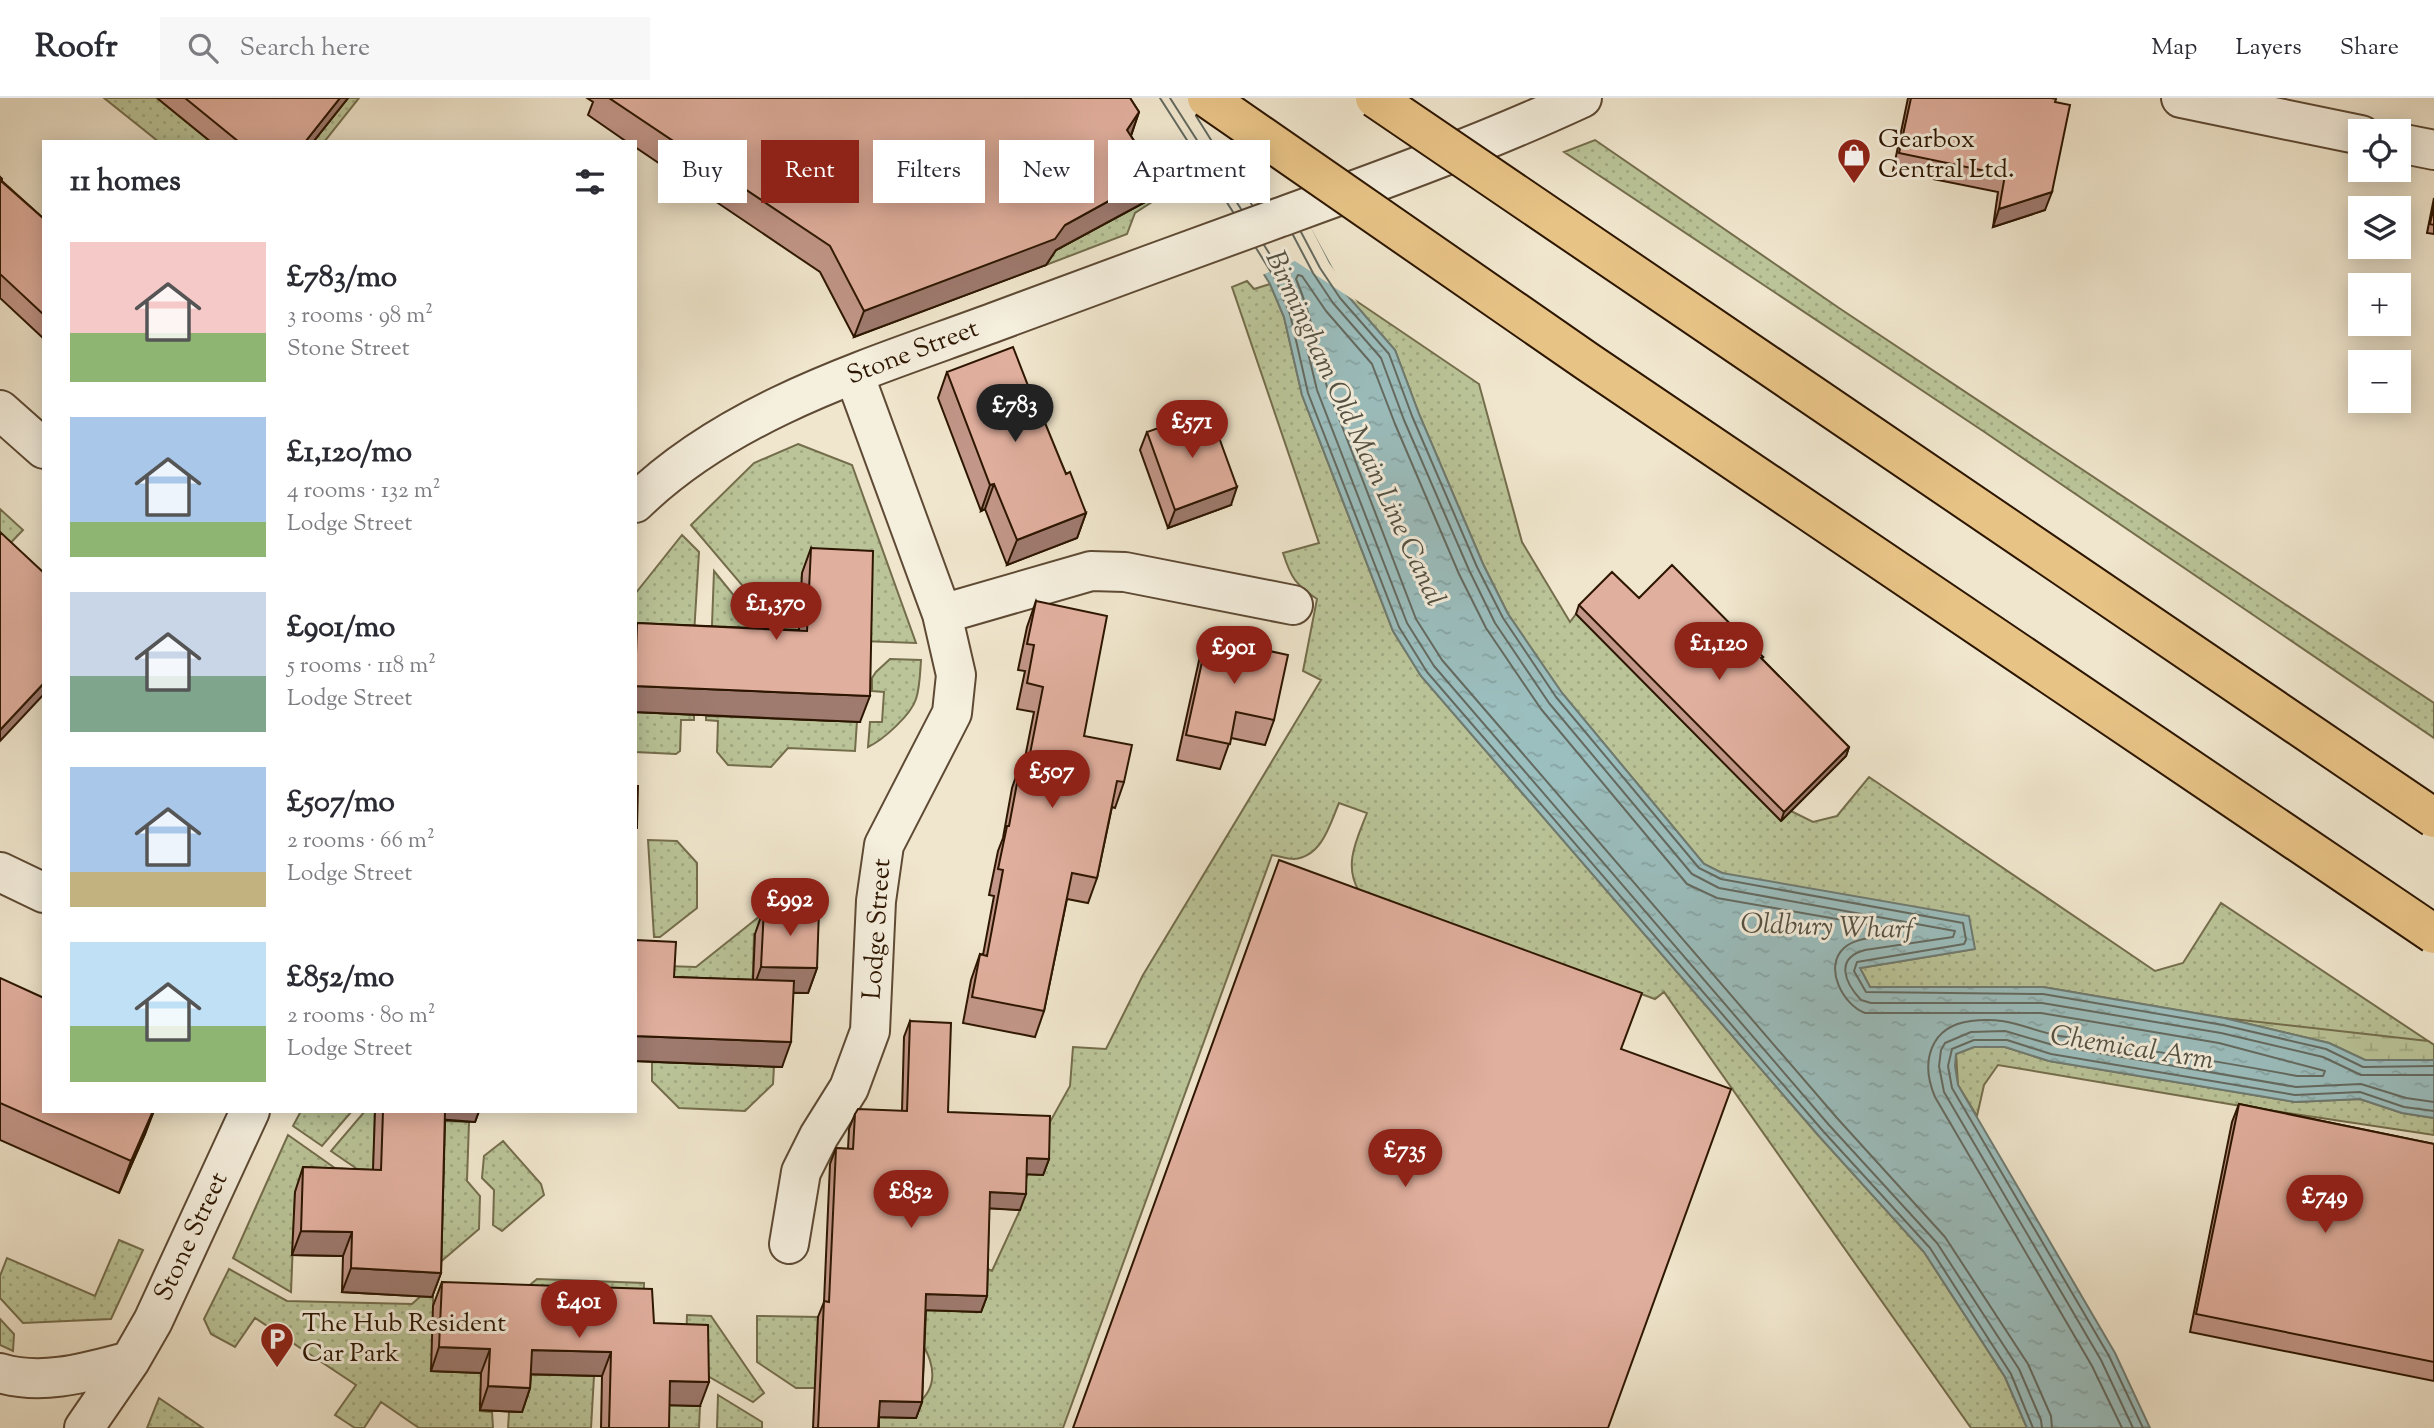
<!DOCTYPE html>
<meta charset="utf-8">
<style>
body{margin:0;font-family:"Sorts Mill Goudy",serif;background:#f7f7f7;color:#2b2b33;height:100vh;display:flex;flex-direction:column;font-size:26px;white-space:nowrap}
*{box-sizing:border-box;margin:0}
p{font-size:23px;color:#7c7c81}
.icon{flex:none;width:38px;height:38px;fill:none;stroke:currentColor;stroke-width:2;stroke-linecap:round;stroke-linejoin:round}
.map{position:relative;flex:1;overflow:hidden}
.drawer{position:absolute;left:42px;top:42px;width:595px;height:973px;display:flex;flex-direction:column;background:#fff;border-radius:0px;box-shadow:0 4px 18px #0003}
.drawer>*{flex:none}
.hud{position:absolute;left:658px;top:42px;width:665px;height:63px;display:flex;gap:14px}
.tools{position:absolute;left:2348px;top:21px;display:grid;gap:14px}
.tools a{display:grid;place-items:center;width:63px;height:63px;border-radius:0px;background:#fff;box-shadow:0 4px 18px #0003;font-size:35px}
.price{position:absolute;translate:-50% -60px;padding:0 16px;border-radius:24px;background:#8f2418;color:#fff;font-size:23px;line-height:46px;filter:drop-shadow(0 2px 4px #0008)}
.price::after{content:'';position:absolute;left:50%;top:42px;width:21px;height:16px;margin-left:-10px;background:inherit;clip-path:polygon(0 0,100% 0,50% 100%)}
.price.current{background:#222;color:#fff}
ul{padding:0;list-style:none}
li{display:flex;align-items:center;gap:21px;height:175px;padding:0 28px}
li span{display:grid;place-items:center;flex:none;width:196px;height:140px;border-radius:0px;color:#555}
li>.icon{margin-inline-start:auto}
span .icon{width:84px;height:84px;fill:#fffc;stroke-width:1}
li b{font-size:30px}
h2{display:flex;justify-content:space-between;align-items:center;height:84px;padding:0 28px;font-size:30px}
.pill{padding:0 24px;border-radius:0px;background:#fff;box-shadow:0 4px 18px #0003;font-size:24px;line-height:63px}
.pill.current{background:#8f2418;color:#fff}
header{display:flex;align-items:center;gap:42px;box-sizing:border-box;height:98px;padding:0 35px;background:#fff;border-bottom:2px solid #e1e1e2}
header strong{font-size:33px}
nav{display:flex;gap:38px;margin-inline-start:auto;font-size:24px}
.search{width:490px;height:63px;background:#f7f7f7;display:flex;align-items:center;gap:18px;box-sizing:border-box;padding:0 24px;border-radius:0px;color:#7c7c81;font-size:26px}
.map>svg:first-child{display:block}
.green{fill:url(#green-dots);stroke:#746d4c;stroke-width:2}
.wetland{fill:url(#wetland-marsh);stroke:#746d4c;stroke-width:2}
.water{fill:url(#water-ripples);stroke:#6f7b72;stroke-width:2}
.pier{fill:#f0e6cd}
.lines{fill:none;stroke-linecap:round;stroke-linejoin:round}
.shore{stroke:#646a60;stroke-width:2}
.minor-casing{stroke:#5e4a34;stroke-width:42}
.minor{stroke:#f5efde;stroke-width:38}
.highway-bridge-casing{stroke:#2d1601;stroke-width:42;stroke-linecap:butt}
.highway-bridge{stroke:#e8c386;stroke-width:38}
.wall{fill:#c29688;stroke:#2d1601;stroke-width:2}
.shaded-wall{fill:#9e7a6f;stroke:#2d1601;stroke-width:2}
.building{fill:#e1af9e;stroke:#2d1601;stroke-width:2}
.labels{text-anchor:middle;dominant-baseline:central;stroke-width:6;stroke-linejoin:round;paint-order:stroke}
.poi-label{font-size:26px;fill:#2d1601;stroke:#f5efde;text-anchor:start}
.street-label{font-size:26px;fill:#2d1601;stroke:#f5efde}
.water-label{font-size:28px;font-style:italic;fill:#545143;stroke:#f5efde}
</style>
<header>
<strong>Roofr</strong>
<div class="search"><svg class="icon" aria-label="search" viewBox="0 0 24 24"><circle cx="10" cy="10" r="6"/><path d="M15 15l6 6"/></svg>Search here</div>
<nav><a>Map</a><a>Layers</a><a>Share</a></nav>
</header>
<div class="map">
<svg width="2434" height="1330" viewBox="0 0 2434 1330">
<defs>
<pattern id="green-dots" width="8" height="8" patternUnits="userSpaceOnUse" patternTransform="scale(1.75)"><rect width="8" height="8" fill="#bac498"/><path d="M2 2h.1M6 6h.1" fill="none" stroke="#a0a881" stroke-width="1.8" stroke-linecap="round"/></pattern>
<pattern id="wetland-marsh" width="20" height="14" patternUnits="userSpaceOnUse" patternTransform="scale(1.75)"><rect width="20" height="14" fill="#bac498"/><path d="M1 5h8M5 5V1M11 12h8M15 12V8" fill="none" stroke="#a0a881"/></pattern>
<pattern id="water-ripples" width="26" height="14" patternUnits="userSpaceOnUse" patternTransform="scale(1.75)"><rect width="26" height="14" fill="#9bbebe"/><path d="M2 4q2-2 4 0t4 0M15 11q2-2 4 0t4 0" fill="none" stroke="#86a3a2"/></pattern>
</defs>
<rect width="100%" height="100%" fill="#f0e6cd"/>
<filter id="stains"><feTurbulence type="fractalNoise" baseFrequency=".00286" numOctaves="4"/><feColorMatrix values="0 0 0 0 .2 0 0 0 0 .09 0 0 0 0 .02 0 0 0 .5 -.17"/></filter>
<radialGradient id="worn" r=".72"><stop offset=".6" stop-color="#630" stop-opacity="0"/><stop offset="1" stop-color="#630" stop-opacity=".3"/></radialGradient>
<path class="green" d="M104 0H157L211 44H159Z
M348 0H359L324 44H313Z
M1130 40 1163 97 1135 115 1127 136 1046 167 1056 152 1147 103Z
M1595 42 1839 210 2434 605V640L1983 333 1564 54Z
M1247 183 1254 191 1270 186 1284 219 1302 297 1393 533 1421 578 1818 1037 1924 1154 2005 1279 2027 1330H1971L1664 894 1655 901 1359 793C1343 767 1357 741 1367 715L1339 705C1330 726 1322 759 1294 761 1287 761 1279 758 1272 757L1063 1330H873L874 1306 916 1307C950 1281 924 1243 901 1218L982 1168 992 1173 1020 1112 1021 1076 1070 988 1073 949 1106 951 1143 877 1321 582 1303 573 1317 501C1296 487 1291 480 1283 455L1319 445 1232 189Z
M1346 196 1479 286 1522 444 1570 524 1576 516 1781 722 1791 713 1813 724 1837 718 1869 679 2155 873 2183 865 2221 805 2434 947V962H2365L2224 920 2043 889H1870L1860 870 1975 851 1722 775 1704 766 1562 595 1508 516 1483 466 1419 316 1395 252Z
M798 346 852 367 916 545 861 543 803 475 799 540H787L691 427 754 365Z
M0 411 23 432 0 456Z
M682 437 699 454 693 553 635 550V496Z
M714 473 782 557 711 554Z
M890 561 921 562C920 575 920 589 916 601 911 617 883 642 868 649L870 624H882L884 594 872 593V580L876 574Z
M835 562 857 623 855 653 788 650 771 669 728 667 717 654 718 623 706 622V618L832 623Z
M635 614 694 617V622H681L680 653 676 656 635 654Z
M648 742 677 743 697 765V810L660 839H654Z
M780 802 800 827V837L754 836 752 906 653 899 667 868 696 869Z
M1974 949H2005L2049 963 2295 1004 2360 1001 2402 1015 2434 1020V1037L2235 1007 1998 967 1984 987 1977 1018 1958 987 1956 956Z
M652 964 774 968 773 986 745 1013 679 1010 652 983Z
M301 1013H352L322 1048 293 1028Z
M365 1013H375L373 1082 331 1053Z
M444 1023 469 1024 467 1083 480 1098 479 1131 403 1196Z
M288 1037 359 1087 295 1094 291 1194 233 1160Z
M503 1043 541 1086 544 1097 502 1133 493 1127 494 1092 482 1080 484 1058Z
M119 1142 143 1152 111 1221 23 1225 0 1200V1178L7 1160 95 1198Z
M229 1171 287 1203 412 1206 433 1187V1208L494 1275 481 1282 480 1313 492 1314 493 1330H419L381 1304 364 1330H355L335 1317 356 1287 255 1220 235 1249 211 1236 204 1221Z
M537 1181 644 1185 643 1215 514 1200Z
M687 1217 711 1218 764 1295 753 1304 706 1277 686 1250Z
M757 1218 818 1219 815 1290H796L757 1264Z
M0 1221 14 1236 13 1253 0 1247Z
M511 1276 594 1278 591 1330H508L509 1314H522Z
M662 1294 700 1308 699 1330H661Z
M718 1297 762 1324V1330H717Z
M159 1300 203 1330H147Z"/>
<path class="wetland" d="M2224 920 2428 943 2434 947V962H2365L2329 945Z"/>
<path class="water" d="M1168 24 1276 68 1346 196 1395 252 1419 316 1483 466 1508 516 1562 595 1704 766 1722 775 1969 818 1975 851 1860 870 1870 889H2043L2224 920 2329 945 2365 962H2434V1020L2402 1015 2360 1001 2295 1004 2049 963 2005 949H1974L1956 956 1955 968 1958 987 2115 1255 2150 1330H2027L2005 1279 1924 1154 1818 1037 1421 578 1393 533 1302 297 1284 219 1270 186Z"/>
<path class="pier" d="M1147 0H1258L1281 33 1279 67 1329 165 1358 205 1295 163 1260 178Z"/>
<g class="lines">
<path class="shore" d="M1160 0 1233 114
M1170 0 1241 111
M1196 18 1252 107
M1301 134 1320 170 1340 200 1389 256 1412 318 1477 469 1503 520 1556 599 1699 770 1721 781 1963 825 1966 842 1964 846 1857 864 1854 873 1866 894 2043 896 2223 927 2326 951 2363 969 2434 968
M1293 137 1313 175 1333 205 1381 260 1404 322 1469 472 1495 525 1549 605 1692 776 1719 790 1955 833 1953 839 1865 852C1835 860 1844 884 1861 902L1871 905H2042L2221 935 2323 959 2361 977H2434
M1264 147 1284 179 1298 213 1317 292 1407 525 1434 568 1829 1027 1937 1145 2019 1271 2041 1322 2042 1330
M1256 150 1276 182 1290 216 1308 295 1399 529 1427 574 1823 1033 1930 1150 2011 1276 2033 1330
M2052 1330 2051 1318 2028 1266 1945 1139 1837 1020 1442 562 1416 521 1327 289C1316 251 1312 218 1296 181L1298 177 1302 178 1326 213 1372 266 1395 326 1459 476 1486 530 1541 611 1687 786 1717 800 1894 831 1895 835 1893 837C1877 840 1856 839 1844 850 1823 869 1843 907 1865 915H2041L2219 945 2325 973 2323 978H2297C2218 963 2139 951 2060 938 2027 932 2009 918 1971 923 1930 928 1920 964 1935 999L2092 1268 2122 1330
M2133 1330 2101 1262 1944 994 1939 968 1941 952 1945 945 1971 934 2005 933 2053 947 2296 989 2361 986 2406 1000 2434 1004
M2143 1330 2109 1258 1952 990 1948 968 1952 951 1974 942H2007L2051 956 2295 997 2360 994 2404 1009 2434 1013"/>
<g class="minor-casing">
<path id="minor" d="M2181 0 2361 37
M2399 45 2434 52
M0 312 44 351
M635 405C733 310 871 270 995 224 1090 189 1183 154 1278 120 1380 83 1483 46 1582 0
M942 516 1091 473 1125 474 1293 507
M0 774 44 795
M789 1146 801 1074 819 1038 849 990 870 933 876 803 884 747 952 615 956 577 942 516 854 276
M0 1275C43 1288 88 1274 130 1263
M84 1330 130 1263 153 1223 250 1013"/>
</g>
<use href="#minor" class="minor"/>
<g class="highway-bridge-casing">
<path id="highway-bridge" d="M1207 0 1588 264 2434 836
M1375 0 2434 720"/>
</g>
<use href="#highway-bridge" class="highway-bridge"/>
</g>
<path class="wall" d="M157 0H348L313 44H211Z
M587 0H1130L1139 14 1131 38 1156 77 1147 103 1056 152 1046 167 854 239 820 174 635 49V44H627L588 17 593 4Z
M1908 0H2051L2045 112 1993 129 1998 94 1893 73Z
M0 79 2 81V83L44 121V241L0 200Z
M2434 100V136L2427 135Z
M947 274 1041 321 1066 376 1086 415 1077 440 1007 467 985 411 981 413 938 300Z
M1147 334 1231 407 1168 430 1140 352Z
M811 450 860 624 635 614V529L637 525 799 532 802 475Z
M1639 500 1763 559 1762 561 1849 649 1846 658 1781 723 1576 516 1579 507Z
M1036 503 1084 638 1124 684 1115 710 1112 709 1097 780 1088 805 1067 801 1044 913 1035 939 963 925 971 882 980 856 983 857 994 798 989 797 998 753 1003 740 1012 690 1021 664 1024 665 1034 614 1017 611 1025 573 1018 572 1027 529Z
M1209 532 1251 549 1274 622 1265 647 1231 640 1220 671 1177 662 1200 558Z
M764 810 817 870 808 895H793L782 969 635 963V842L674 879 753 882 755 836Z
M0 880 44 1013H154L145 1036 119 1095 0 1042Z
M910 923 948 1014 1049 1061 1043 1077 1027 1076 1020 1112 989 1110 987 1198 981 1214 926 1212 922 1304 916 1320 879 1319V1330H813L818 1219 824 1204 830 1066 836 1050 848 1051 849 1031 855 1016 902 1013 904 939Z
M2239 1006 2434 1046V1283L2190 1234 2232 1024Z
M375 1013H479L475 1024 445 1022 441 1175 432 1199 342 1194 343 1158 292 1157 295 1094 303 1069 373 1072Z
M442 1184 654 1225 700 1308 669 1307V1330H601L602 1278 531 1276 530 1290 522 1314 480 1312 481 1275 431 1273 433 1208Z"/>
<path class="shaded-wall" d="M340 0H348L313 44H305Z
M1139 14 1130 40 1127 32Z
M1156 77 1147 103 1056 152 1046 167 854 239 864 213 1065 127Z
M2052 94 2045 112 1993 129 1999 111Z
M994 386 985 411 981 413 990 387Z
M1237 389 1231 407 1168 430 1175 412Z
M1086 415 1077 440 1007 467 1017 442Z
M44 585V596L0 643V632Z
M635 588 870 598 860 624 635 614Z
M1849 649 1846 658 1781 723 1784 714Z
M761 869 817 870 808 895 752 894Z
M635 938 791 944 782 969 635 963Z
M153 1013 145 1036 119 1095 131 1063Z
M440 1013H479L475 1024 437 1021Z
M1027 1060 1049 1061 1043 1077 1021 1076Z
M990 1094 1026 1096 1020 1112 984 1110Z
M301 1133 352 1134 343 1158 292 1157Z
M351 1170 441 1175 432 1199 342 1194Z
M926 1196 987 1198 981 1214 921 1212Z
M439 1249 490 1251 481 1275 431 1273Z
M532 1252 611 1254 602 1278 523 1276Z
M670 1283 709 1284 700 1308 662 1307Z
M488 1288 530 1290 522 1314 480 1312Z
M880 1303 922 1304 916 1320 874 1319Z"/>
<path class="building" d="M185 0H340L305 44H239Z
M609 0H1130L1139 14 1127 32 1156 77 1065 127 1055 141 864 213 830 148Z
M1911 0H2051L2056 1 2055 4 2070 7 2052 94 1999 111 2005 77 1899 55Z
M0 79 2 81 1 83 44 121V217L0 176Z
M2434 108V127L2430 126Z
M1013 249 1041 321 1043 320 1066 376 1070 374 1086 415 1017 442 994 386 990 387 947 274Z
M1209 312 1237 389 1175 412 1147 334Z
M0 434 44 475V585L0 632Z
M811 450 873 453 870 598 635 588 637 525 807 533Z
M1672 467 1763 559 1761 560 1849 649 1784 714 1579 507 1612 474 1639 500Z
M1036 503 1107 518 1084 638 1132 647 1124 684 1117 683 1097 780 1072 775 1044 913 972 899 980 856 987 858 1003 772 998 771 1007 728H1009L1021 664 1028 666 1043 589 1027 585 1034 547 1027 546Z
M1209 532 1252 542 1251 549 1288 557 1274 622 1236 614 1230 646 1186 637Z
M635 688H638L637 730H635Z
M1279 762 1642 895 1621 951 1731 991 1608 1330H1073Z
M764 810 819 812 817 870 761 869Z
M635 842 676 844 674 879 794 883 791 944 635 938Z
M0 880 44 900V1013H153L131 1063 0 1005Z
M910 923 951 925 948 1014 1050 1018 1049 1061 1027 1060 1026 1096 990 1094 987 1198 926 1196 922 1304 880 1303 878 1330H818L824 1203 829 1204 836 1050 853 1051 855 1016 858 1011 907 1013Z
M2239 1006 2434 1046V1264L2196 1216Z
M383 1013H445L441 1175 351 1170 352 1134 301 1133 303 1069 381 1072Z
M442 1184 652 1191 654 1225 708 1227 709 1284 670 1283 669 1330H609L611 1254 532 1252 530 1290 488 1288 490 1251 439 1249Z"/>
<defs>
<g id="shop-pin" transform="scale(1.75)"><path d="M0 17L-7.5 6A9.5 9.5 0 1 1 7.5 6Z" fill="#8f2418" stroke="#f5efde"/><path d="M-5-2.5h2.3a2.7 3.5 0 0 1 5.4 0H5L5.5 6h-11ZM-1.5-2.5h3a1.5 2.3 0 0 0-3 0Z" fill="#fff"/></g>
<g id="parking-pin" transform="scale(1.75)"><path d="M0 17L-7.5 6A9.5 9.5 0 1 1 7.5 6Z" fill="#8f2418" stroke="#f5efde"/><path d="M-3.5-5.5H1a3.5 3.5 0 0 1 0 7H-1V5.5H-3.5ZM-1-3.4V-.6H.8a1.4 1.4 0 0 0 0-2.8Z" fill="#fff"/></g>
</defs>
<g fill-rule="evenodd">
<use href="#shop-pin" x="1854" y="57"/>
<use href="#parking-pin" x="277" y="1241"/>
</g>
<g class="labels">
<g class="poi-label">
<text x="1878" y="42">Gearbox<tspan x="1878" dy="30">Central Ltd.</tspan></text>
<text x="302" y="1226">The Hub Resident<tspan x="302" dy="30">Car Park</tspan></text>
</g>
<g class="street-label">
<text transform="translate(913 255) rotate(-21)">Stone Street</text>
<text transform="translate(878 831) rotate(-86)">Lodge Street</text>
<text transform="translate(192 1139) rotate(-65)">Stone Street</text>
</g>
<g class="water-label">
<text transform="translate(1354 331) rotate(65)">Birmingham Old Main Line Canal</text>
<text transform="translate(1827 830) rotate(2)">Oldbury Wharf</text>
<text transform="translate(2132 951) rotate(9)">Chemical Arm</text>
</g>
</g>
<rect width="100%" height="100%" filter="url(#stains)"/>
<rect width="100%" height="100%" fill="url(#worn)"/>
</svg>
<div class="tools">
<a><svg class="icon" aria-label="locate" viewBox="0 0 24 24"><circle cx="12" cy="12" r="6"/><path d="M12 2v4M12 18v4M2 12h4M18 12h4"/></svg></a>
<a><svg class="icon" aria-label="layers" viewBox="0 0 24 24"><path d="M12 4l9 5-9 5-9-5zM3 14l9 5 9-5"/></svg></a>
<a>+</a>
<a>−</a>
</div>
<b class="price current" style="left:1015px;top:346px">£783</b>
<b class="price" style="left:1192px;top:362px">£571</b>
<b class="price" style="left:776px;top:544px">£1,370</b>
<b class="price" style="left:1719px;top:584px">£1,120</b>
<b class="price" style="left:1234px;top:588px">£901</b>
<b class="price" style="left:1052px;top:712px">£507</b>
<b class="price" style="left:790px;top:840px">£992</b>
<b class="price" style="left:1405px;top:1091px">£735</b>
<b class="price" style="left:911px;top:1132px">£852</b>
<b class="price" style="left:2325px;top:1137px">£749</b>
<b class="price" style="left:579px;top:1242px">£401</b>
<div class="hud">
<a class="pill">Buy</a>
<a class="pill current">Rent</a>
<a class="pill">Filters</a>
<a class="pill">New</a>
<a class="pill">Apartment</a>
</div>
<section class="drawer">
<h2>11 homes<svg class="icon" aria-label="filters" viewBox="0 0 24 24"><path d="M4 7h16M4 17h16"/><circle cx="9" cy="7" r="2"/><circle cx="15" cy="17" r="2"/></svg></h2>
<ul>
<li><span style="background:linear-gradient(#f6c9c9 65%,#8fb573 0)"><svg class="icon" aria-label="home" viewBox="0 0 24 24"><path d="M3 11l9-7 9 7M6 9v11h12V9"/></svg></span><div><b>£783/mo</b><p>3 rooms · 98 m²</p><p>Stone Street</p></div></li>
<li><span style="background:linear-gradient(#a9c7e8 75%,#8fb573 0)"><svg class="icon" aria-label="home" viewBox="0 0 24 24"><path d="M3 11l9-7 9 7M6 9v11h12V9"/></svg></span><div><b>£1,120/mo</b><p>4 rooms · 132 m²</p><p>Lodge Street</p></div></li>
<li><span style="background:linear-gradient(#c9d6e8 60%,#7fa58c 0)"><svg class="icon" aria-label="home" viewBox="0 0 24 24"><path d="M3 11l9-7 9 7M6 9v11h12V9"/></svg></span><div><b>£901/mo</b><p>5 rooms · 118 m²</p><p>Lodge Street</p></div></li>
<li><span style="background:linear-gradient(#a9c7e8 75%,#c2b280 0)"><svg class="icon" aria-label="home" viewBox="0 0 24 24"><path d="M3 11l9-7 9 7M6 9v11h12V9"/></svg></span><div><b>£507/mo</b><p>2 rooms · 66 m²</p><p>Lodge Street</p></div></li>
<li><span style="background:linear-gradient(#bfe0f5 60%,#8fb573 0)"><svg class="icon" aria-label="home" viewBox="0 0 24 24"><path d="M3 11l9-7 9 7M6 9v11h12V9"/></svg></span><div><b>£852/mo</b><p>2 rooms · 80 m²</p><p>Lodge Street</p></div></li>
</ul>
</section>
</div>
